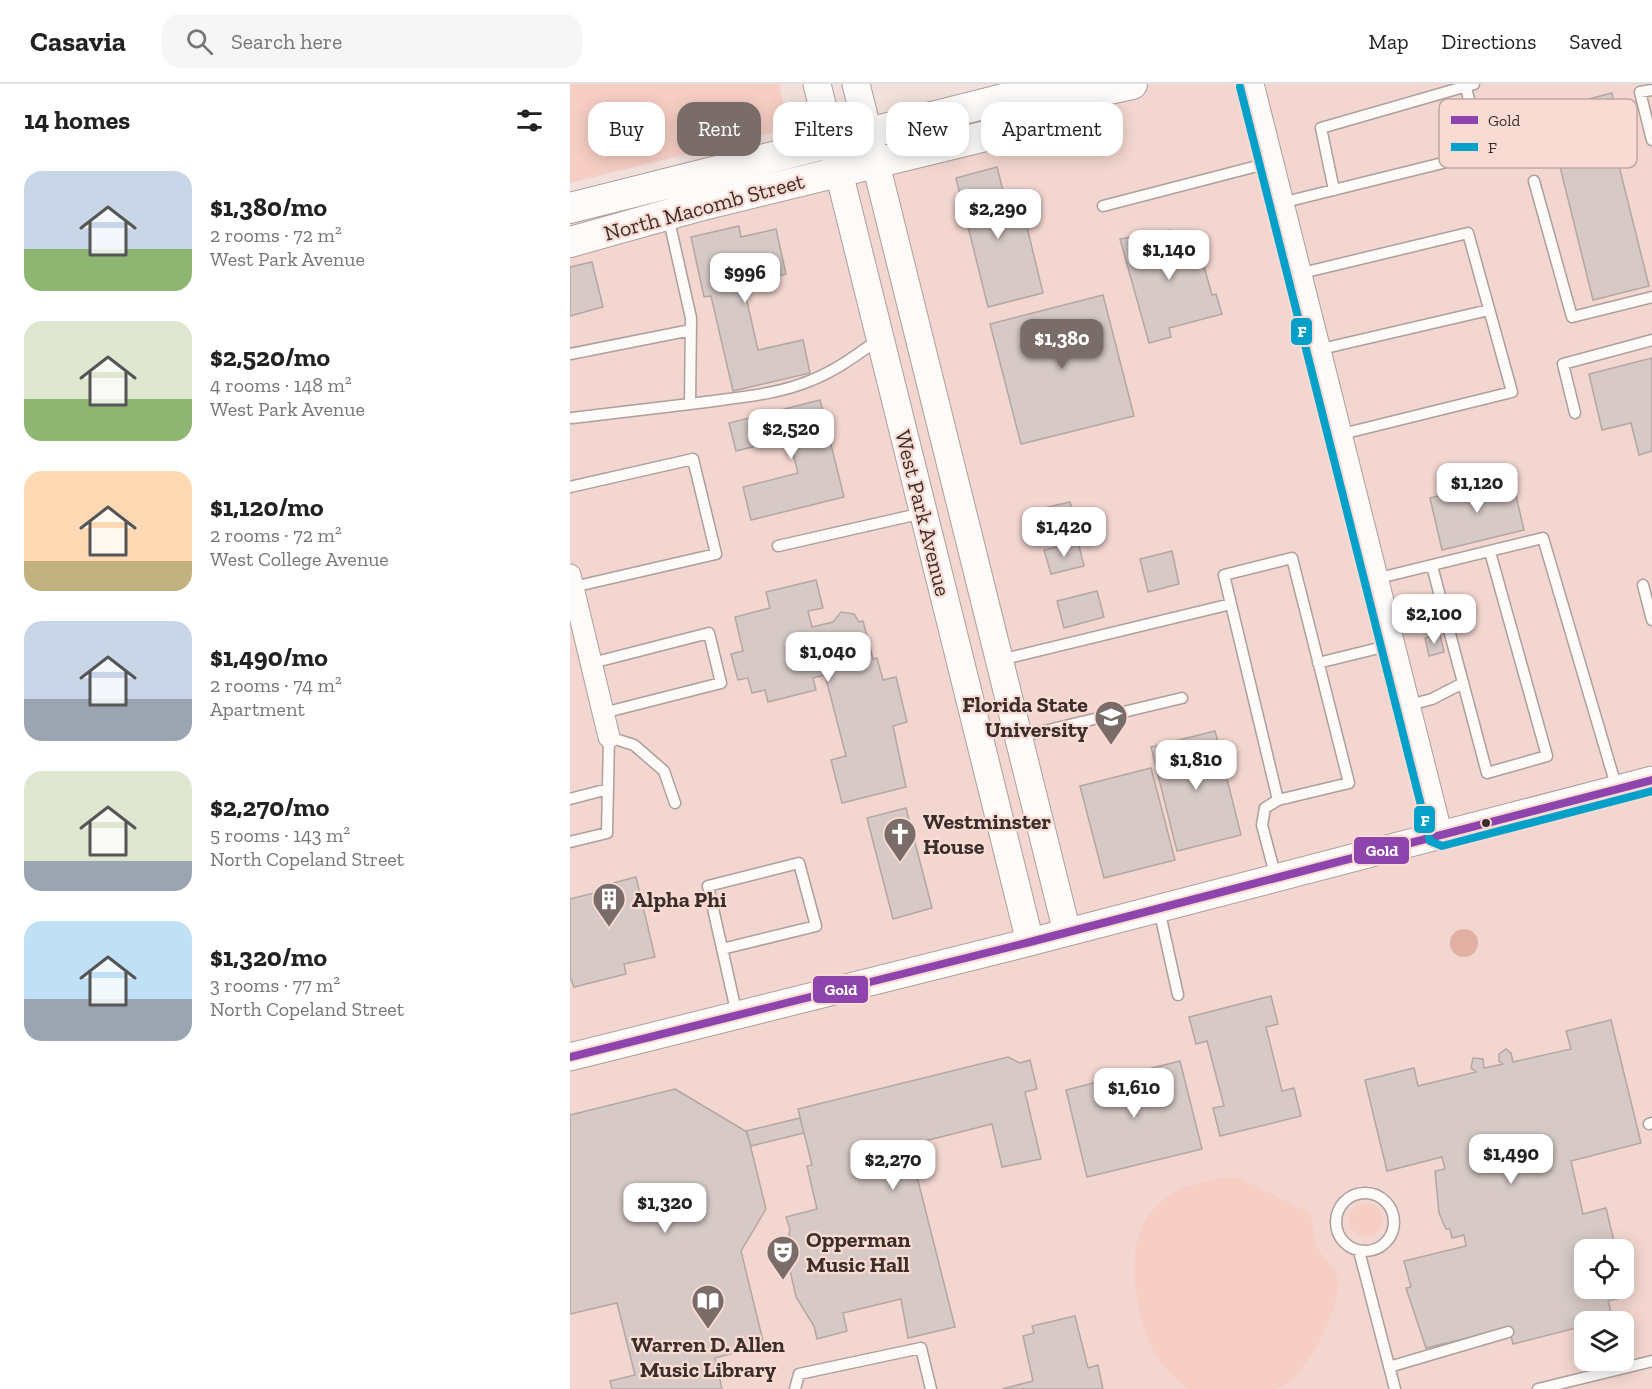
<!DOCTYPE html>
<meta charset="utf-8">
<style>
body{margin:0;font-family:"Zilla Slab",serif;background:#f6f6f6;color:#222;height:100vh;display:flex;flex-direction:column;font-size:22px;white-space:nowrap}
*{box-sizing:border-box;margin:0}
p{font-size:20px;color:#767676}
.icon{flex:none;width:33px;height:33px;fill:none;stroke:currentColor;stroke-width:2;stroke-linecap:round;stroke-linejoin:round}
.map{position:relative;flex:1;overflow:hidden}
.panel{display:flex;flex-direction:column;background:#fff;width:570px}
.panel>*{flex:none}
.banner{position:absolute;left:18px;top:18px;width:570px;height:54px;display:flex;gap:12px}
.tools{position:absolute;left:1004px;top:1155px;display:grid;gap:12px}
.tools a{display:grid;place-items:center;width:60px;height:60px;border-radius:12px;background:#fff;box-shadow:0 3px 15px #0003;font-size:30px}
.price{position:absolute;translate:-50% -51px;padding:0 14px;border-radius:12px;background:#fff;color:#222;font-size:20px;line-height:39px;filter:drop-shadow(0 2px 3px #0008)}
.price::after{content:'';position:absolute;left:50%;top:36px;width:18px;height:14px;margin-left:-9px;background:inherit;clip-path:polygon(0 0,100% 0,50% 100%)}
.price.on{background:#7a6c69;color:#fff}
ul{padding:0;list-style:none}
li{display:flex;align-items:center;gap:18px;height:150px;padding:0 24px}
li span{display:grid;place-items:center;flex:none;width:168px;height:120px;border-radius:18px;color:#555}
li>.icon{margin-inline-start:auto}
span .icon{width:72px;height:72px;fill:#fffc;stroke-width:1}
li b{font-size:26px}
h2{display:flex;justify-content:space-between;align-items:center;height:72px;padding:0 24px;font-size:26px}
.pill{padding:0 21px;border-radius:18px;background:#fff;box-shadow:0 3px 15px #0003;font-size:21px;line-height:54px}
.pill.on{background:#7a6c69;color:#fff}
header{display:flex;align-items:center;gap:36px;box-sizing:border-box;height:84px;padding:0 30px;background:#fff;border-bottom:2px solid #e0e0e0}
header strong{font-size:28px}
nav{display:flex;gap:33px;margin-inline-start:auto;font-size:21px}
.search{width:420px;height:54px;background:#f6f6f6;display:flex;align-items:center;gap:15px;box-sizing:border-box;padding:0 21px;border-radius:18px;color:#767676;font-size:22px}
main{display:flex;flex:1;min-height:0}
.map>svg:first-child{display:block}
.built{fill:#f3d6cf;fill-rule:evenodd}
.green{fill:#f7cec4}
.water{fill:#e1b0a3}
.building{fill:#d6c9c6;stroke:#b4a7a3;stroke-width:1.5}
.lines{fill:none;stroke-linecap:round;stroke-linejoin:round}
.service-casing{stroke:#ac9f9c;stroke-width:13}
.minor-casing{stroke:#ac9f9c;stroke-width:23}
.tertiary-casing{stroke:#ac9f9c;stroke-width:29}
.secondary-casing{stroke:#ac9f9c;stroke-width:32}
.service{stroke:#fdfafa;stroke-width:10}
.minor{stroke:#fdfafa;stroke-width:21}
.tertiary{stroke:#fdfafa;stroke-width:27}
.secondary{stroke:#fdfafa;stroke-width:30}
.bus-1-casing{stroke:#f9dbd3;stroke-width:12}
.bus-2-casing{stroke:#f9dbd3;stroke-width:12}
.bus-1{stroke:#8e44ad;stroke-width:8}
.bus-2{stroke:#03a1c9;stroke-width:8}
.bus-dot{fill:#3a2e2b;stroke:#f9dbd3;stroke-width:2}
.labels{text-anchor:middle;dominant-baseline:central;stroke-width:4.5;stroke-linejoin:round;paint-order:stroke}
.street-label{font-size:22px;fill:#3a2e2b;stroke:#f9dbd3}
.poi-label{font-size:22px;font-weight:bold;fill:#3a2e2b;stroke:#f9dbd3;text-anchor:start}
.key{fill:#f9dbd3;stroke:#c0a7a1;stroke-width:1.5}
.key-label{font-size:16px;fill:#3a2e2b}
.line-badge{stroke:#f9dbd3;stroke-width:2}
.badge-label{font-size:16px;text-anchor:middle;font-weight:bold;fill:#fff}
</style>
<header>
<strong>Casavia</strong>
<div class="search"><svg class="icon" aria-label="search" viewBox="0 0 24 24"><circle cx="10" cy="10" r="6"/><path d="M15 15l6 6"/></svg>Search here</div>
<nav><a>Map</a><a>Directions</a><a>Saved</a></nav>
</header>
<main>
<section class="panel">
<h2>14 homes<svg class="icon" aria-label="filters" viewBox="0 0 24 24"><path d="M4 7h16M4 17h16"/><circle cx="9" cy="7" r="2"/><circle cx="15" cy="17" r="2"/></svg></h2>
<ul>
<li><span style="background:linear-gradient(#c9d6e8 65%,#8fb573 0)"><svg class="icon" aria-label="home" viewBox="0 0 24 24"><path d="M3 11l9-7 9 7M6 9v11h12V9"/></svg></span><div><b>$1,380/mo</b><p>2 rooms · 72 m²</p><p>West Park Avenue</p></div></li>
<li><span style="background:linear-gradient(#dfe7d0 65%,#8fb573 0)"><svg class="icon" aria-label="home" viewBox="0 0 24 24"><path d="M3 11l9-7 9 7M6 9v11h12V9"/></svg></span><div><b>$2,520/mo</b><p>4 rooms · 148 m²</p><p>West Park Avenue</p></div></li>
<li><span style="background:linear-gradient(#ffd9b3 75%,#c2b280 0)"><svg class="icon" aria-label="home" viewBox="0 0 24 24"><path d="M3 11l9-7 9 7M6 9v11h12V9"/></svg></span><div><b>$1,120/mo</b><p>2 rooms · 72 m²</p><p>West College Avenue</p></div></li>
<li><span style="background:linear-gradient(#c9d6e8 65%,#9aa5b1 0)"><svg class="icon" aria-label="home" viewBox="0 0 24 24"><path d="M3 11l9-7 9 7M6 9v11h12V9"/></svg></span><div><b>$1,490/mo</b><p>2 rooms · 74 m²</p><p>Apartment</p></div></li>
<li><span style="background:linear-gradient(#dfe7d0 75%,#9aa5b1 0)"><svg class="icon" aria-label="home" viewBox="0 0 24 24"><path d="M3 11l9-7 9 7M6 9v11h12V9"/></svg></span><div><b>$2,270/mo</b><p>5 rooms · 143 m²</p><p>North Copeland Street</p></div></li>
<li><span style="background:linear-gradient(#bfe0f5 65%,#9aa5b1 0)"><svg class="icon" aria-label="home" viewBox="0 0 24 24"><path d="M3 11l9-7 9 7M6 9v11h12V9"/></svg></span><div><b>$1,320/mo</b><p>3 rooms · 77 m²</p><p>North Copeland Street</p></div></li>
</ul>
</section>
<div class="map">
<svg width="1082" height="1305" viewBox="0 0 1082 1305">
<rect width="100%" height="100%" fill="#f1e0db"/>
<path class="built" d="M562 0H1082V1305H0V158ZM1014 1166H1053V1204H1014ZM1014 1238H1053V1276H1014Z"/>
<path class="green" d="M0 0H209L220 44 0 99Z
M660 1093 669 1094 739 1128C745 1141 742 1155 750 1168 758 1179 767 1184 768 1199 770 1224 733 1301 706 1305 678 1305 646 1305 618 1305 588 1283 575 1256 568 1220 553 1145 582 1100 660 1093Z
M779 1136a17 17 0 1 1 34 0a17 17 0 1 1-34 0Z"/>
<path class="water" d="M880 859a14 14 0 1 1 28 0a14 14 0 1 1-28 0Z"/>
<path class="building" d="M1042 9 1045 24 1035 26 1079 202 1023 216 976 26Z
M427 83 441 138 455 135 473 209 418 223 386 94Z
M169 142 171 153 206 145 216 190 173 200 188 266 233 256 240 289 163 307 141 212 134 213 121 153Z
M601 146 603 152 629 147 634 167 630 168 642 211 646 210 652 230 599 244 601 253 579 259 550 155Z
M22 178 33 223 0 232V183Z
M533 211 564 332 451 360 420 240Z
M1082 274V367L1069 371 1061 339 1032 346 1019 290Z
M250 316 274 413 181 436 173 403 228 389 219 354 166 367 159 339Z
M942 394 954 446 872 466 860 414Z
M500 418 507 443 463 453 457 428Z
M508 458 514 482 481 490 474 466Z
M602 467 609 500 578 508 570 475Z
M246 496 253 524 238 527 242 543 263 538 271 528 284 530 289 538 293 537 303 575 307 574 313 596 326 593 337 638 323 642 336 703 272 719 261 676 276 672 255 591 243 594 246 606 198 618 195 606 182 609 178 594 168 596 161 570 173 567 165 533 200 524 196 508Z
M527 507 534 533 494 544 487 517Z
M870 550 874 568 859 572 855 554Z
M645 647 671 751 607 767 581 663Z
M581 684 605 776 534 794 510 702Z
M336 724 362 824 323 835 297 734Z
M66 793 85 873 54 880 56 890 4 903 0 893V815L40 805 39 800Z
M701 912 708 940 696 943 712 1007 724 1004 731 1032 650 1052 643 1024 654 1022 637 957 626 960 619 933Z
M1041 936 1071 1059 1001 1077 1013 1130 1036 1124 1046 1166H1014V1204H1053V1192L1058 1212 1038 1217 1043 1235 1014 1238V1242L943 1260 939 1244 856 1264 836 1204 841 1203 834 1177 896 1162 894 1151 882 1154 880 1145H876L869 1129 865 1087 875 1085 872 1073 817 1087 795 996 844 984 848 1002 906 988 901 984 903 974 913 975 914 984 933 980 929 977V970L936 965 941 969 943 978 1001 965 996 947Z
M438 973 450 979 460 976 467 1005 455 1008 471 1075 432 1083 422 1040 339 1061 385 1243 338 1254 331 1215 273 1229 277 1247 247 1255 244 1242 226 1213 216 1169 220 1145 216 1133 247 1125 237 1082 242 1081 228 1025Z
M610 977 632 1065 517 1093 496 1006Z
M105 1005 177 1048 196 1125 171 1167 194 1261 145 1274 152 1305H42L40 1297 65 1291 47 1219 0 1230V1031Z
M230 1034 234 1049 181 1062 176 1047Z
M505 1232 518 1284 528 1281 533 1305H432L463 1297 453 1252 464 1249 462 1242Z"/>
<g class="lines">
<g class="service-casing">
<path id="service" d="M1082 6 1070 8 1082 56
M964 97 1002 233 1082 213
M764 106 751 44 904 0
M711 119 913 69 896 4
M533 122 699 79
M728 190 898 149 942 308 768 351
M747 266 919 226
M0 270 121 246
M120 320C160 314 205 312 242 296 267 286 288 270 309 255
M1005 329 993 280 1082 256
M2 334 120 320 121 234 98 132
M0 403 123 375 146 470 3 503
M208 462 353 429
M862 482 917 689 977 672 920 468
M805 495 973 454 1047 705
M1073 501 1082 536
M430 576 661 520
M22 579 139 549 151 599 33 629
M748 579 821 561
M836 622 862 615 893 599
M449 653 612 614
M0 715 38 705
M0 758 37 749 39 653 64 661 94 687 105 719
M706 794 692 741 695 724 708 716 779 699 722 474 654 491 708 716
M589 825 608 911
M152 865 246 842 229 779 138 802 167 931
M1079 1040 1082 1039
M766 1138a29 29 0 1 1 58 0a29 29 0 1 1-58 0Z
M789 1167 825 1305
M819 1283 938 1248
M225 1305 229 1290 351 1264 361 1305
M968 1305 1082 1277"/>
</g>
<g class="minor-casing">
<path id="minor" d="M0 491 39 653"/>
</g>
<g class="tertiary-casing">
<path id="tertiary" d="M247 0 460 858
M286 0 497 848
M680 0 869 752
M0 973 460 858 1082 696"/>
</g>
<g class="secondary-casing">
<path id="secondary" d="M0 124 493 0
M0 158 125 123 428 49 501 28 520 9 562 0"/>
</g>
<use href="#service" class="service"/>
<use href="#minor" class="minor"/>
<use href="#tertiary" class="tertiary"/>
<use href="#secondary" class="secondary"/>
<g class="bus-1-casing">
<path id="bus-1" d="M0 973 460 858 1082 696"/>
</g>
<g class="bus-2-casing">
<path id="bus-2" d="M670 3 860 757 872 762 1082 707"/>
</g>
<use href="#bus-1" class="bus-1"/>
<use href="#bus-2" class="bus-2"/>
</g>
<defs>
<g id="university-pin" transform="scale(1.725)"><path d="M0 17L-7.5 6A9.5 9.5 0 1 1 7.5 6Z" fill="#7a6c69" stroke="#f9dbd3"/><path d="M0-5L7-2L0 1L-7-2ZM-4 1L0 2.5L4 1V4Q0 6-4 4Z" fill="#fff"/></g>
<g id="church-pin" transform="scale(1.725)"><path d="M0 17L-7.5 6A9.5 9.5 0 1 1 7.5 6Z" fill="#7a6c69" stroke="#f9dbd3"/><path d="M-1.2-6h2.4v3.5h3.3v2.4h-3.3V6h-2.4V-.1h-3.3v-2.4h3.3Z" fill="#fff"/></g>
<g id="building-pin" transform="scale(1.725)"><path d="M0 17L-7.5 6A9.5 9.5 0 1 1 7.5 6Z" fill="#7a6c69" stroke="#f9dbd3"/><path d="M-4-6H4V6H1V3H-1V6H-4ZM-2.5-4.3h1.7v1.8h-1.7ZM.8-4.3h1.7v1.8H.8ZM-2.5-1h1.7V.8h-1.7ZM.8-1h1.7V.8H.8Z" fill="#fff"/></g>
<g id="theatre-pin" transform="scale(1.725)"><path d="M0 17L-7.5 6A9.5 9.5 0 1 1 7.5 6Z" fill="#7a6c69" stroke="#f9dbd3"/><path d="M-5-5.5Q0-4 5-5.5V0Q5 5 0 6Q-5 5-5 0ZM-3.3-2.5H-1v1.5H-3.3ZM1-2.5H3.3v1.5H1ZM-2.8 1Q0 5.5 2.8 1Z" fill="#fff"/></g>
<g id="library-pin" transform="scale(1.725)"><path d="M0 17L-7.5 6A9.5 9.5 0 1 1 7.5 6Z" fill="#7a6c69" stroke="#f9dbd3"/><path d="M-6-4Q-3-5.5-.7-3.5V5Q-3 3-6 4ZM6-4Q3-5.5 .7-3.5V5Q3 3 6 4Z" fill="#fff"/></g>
</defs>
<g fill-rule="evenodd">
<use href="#university-pin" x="541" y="633"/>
<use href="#church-pin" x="330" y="750"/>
<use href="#building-pin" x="39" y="815"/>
<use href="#theatre-pin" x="213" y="1168"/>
<use href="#library-pin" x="138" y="1217"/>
</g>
<circle class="bus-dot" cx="916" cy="739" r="5"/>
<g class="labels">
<g class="street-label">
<text transform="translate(134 123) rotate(-15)">North Macomb Street</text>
<text transform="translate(353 429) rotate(76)">West Park Avenue</text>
</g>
<g class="poi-label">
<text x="518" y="620" text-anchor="end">Florida State<tspan x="518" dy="25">University</tspan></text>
<text x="353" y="737">Westminster<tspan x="353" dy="25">House</tspan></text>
<text x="62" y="815">Alpha Phi</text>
<text x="236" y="1155">Opperman<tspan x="236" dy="25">Music Hall</tspan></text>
<text x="138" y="1260" text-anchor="middle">Warren D. Allen<tspan x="138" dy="25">Music Library</tspan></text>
</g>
</g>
<rect x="869" y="15" width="198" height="69" rx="9" class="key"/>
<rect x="881" y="32" width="27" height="8" fill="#8e44ad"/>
<rect x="881" y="59" width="27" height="8" fill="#03a1c9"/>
<g class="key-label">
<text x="918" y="42">Gold</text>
<text x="918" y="69">F</text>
</g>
<g class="line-badge">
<rect x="720" y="233" width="23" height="29" rx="6" fill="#03a1c9"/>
<rect x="843" y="721" width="23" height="29" rx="6" fill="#03a1c9"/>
<rect x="783" y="752" width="57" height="29" rx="6" fill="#8e44ad"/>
<rect x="242" y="891" width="57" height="29" rx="6" fill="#8e44ad"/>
</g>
<g class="badge-label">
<text x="732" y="253">F</text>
<text x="855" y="742">F</text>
<text x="812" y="772">Gold</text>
<text x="271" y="911">Gold</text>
</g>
</svg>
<div class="tools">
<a><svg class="icon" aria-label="locate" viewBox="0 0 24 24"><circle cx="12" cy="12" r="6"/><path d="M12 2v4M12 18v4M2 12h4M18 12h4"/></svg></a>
<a><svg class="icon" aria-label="layers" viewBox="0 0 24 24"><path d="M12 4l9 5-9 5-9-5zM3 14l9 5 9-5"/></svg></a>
</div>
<b class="price" style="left:428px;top:156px">$2,290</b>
<b class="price" style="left:599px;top:197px">$1,140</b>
<b class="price" style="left:175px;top:220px">$996</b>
<b class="price on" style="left:492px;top:286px">$1,380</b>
<b class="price" style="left:221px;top:376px">$2,520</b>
<b class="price" style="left:907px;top:430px">$1,120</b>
<b class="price" style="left:494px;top:474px">$1,420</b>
<b class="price" style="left:864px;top:561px">$2,100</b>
<b class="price" style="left:258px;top:599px">$1,040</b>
<b class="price" style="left:626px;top:707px">$1,810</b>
<b class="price" style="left:564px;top:1035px">$1,610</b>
<b class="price" style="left:941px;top:1101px">$1,490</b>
<b class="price" style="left:323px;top:1107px">$2,270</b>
<b class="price" style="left:95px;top:1150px">$1,320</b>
<div class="banner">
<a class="pill">Buy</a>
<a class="pill on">Rent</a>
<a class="pill">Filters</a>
<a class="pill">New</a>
<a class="pill">Apartment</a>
</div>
</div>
</main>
